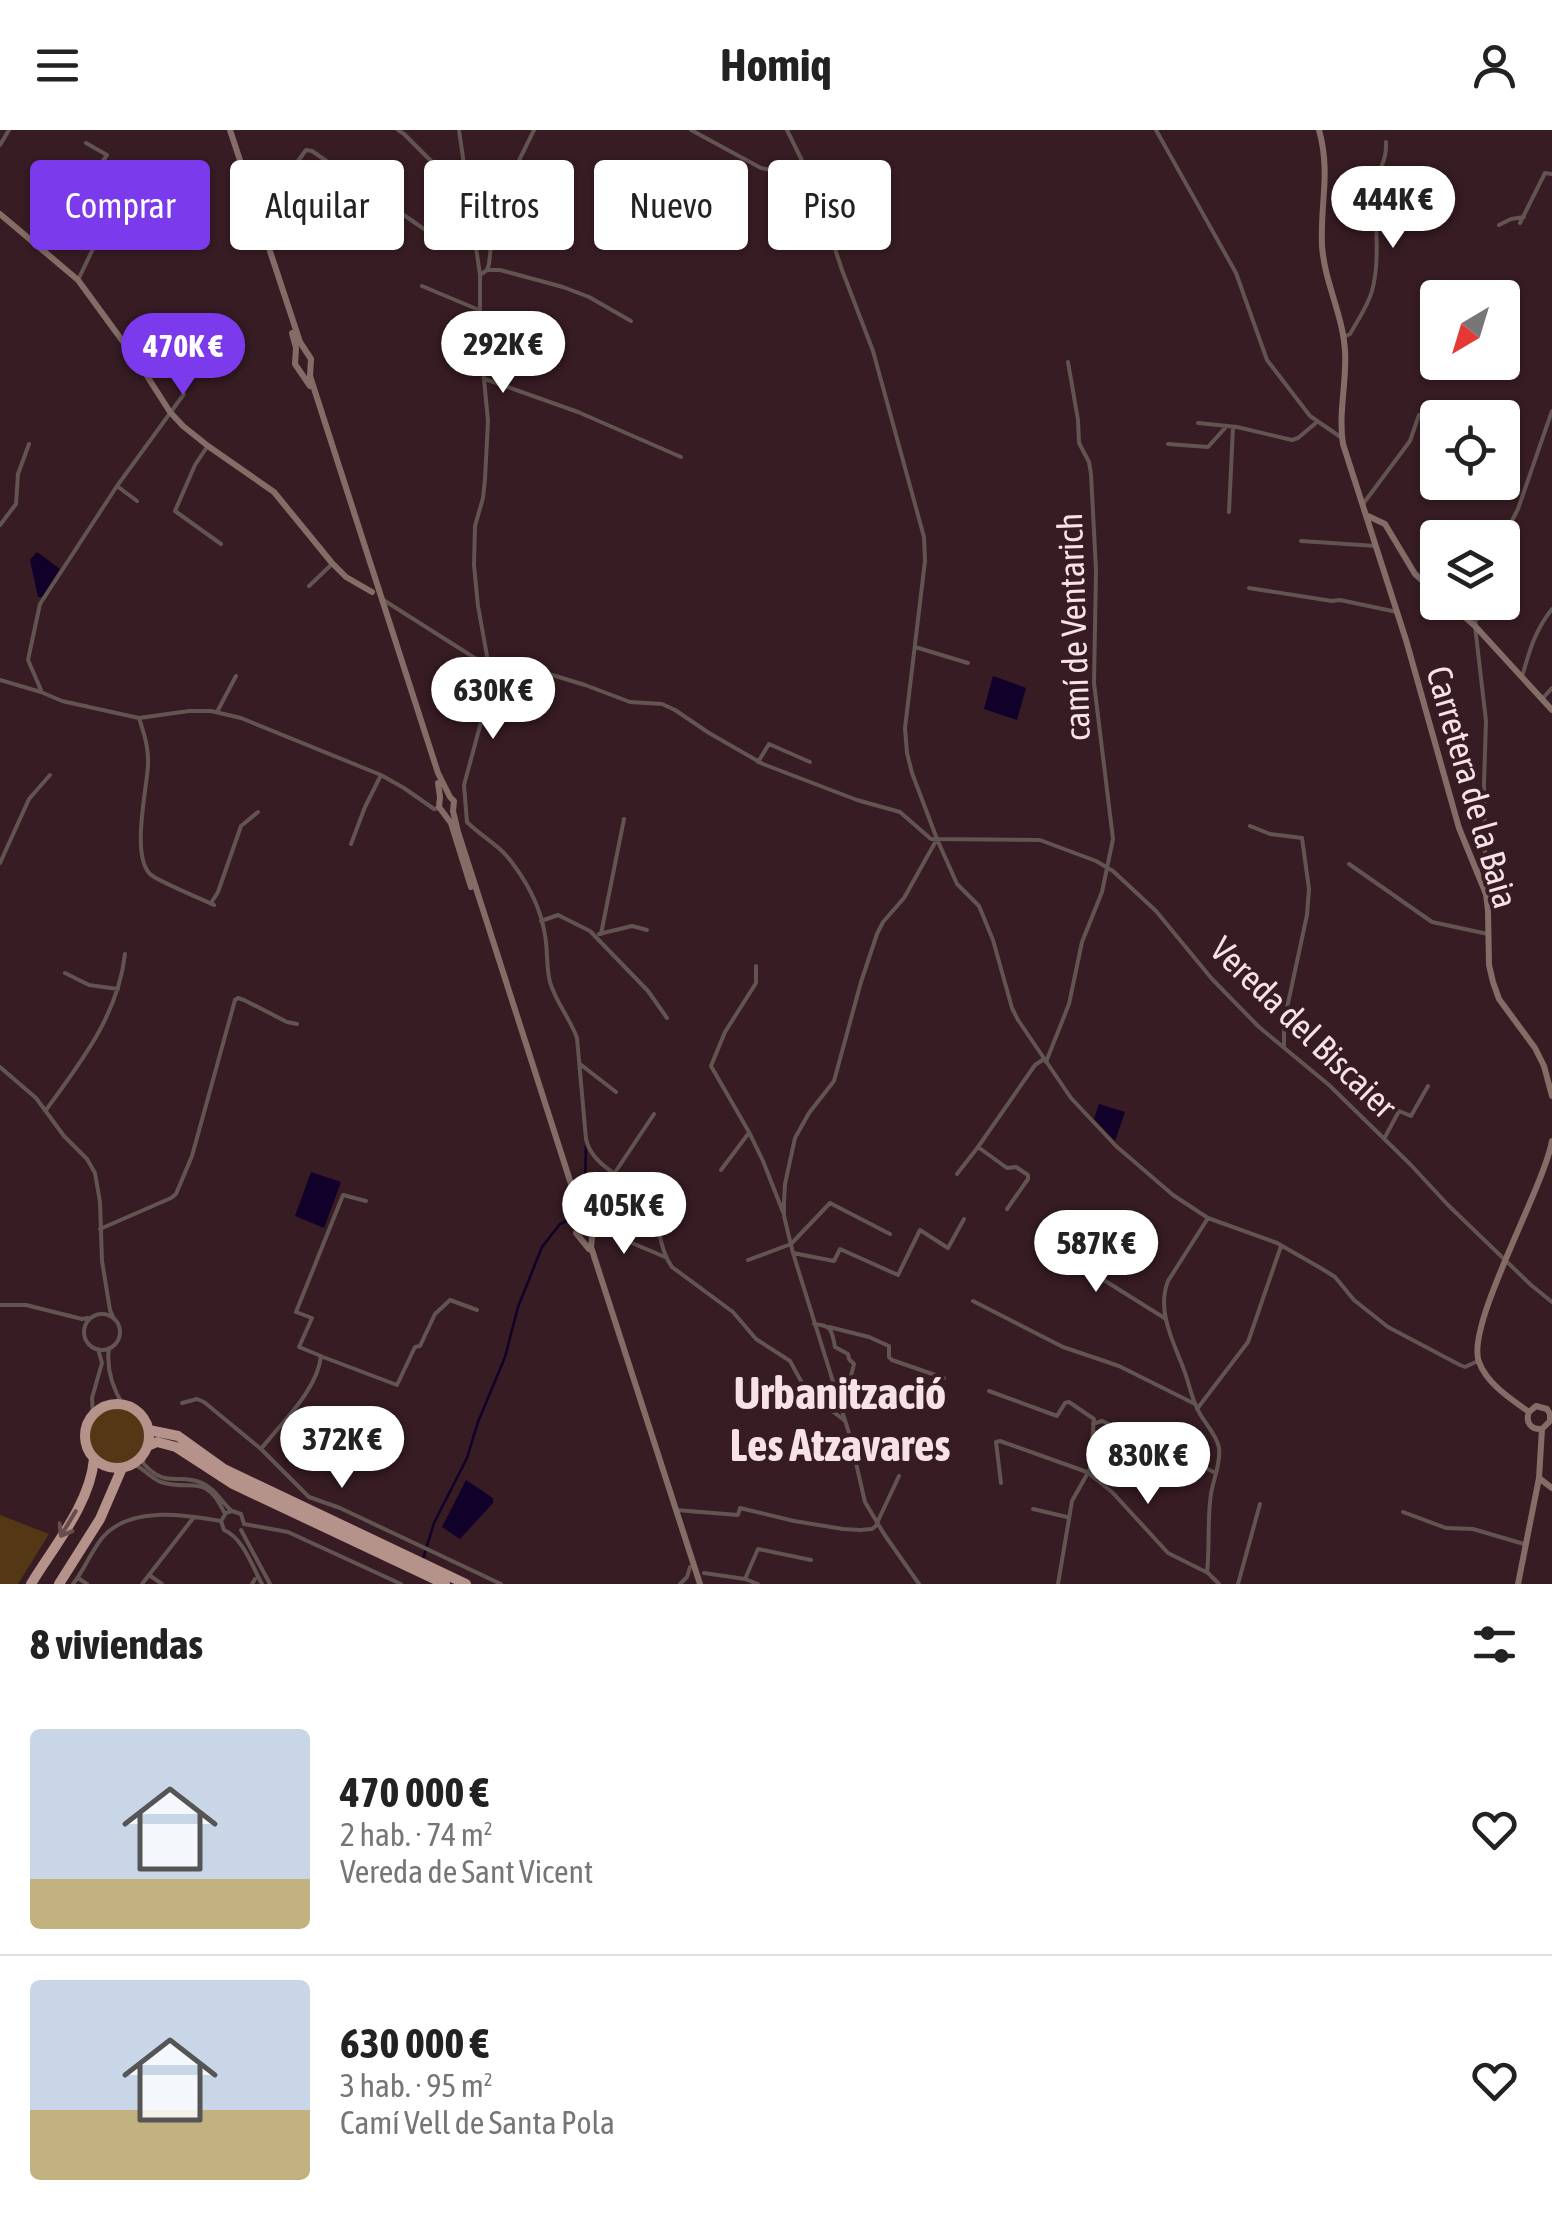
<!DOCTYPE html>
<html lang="es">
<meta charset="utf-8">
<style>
body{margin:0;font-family:"Asap Condensed",sans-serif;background:#f2f2f2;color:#222;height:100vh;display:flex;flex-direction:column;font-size:38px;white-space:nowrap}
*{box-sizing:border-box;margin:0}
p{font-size:32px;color:#767676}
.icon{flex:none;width:55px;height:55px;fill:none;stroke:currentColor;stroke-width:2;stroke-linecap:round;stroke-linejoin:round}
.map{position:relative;height:1454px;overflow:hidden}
.drawer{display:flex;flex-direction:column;background:#fff;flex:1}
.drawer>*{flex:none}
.guide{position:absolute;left:30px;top:30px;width:1000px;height:90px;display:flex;gap:20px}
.needle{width:65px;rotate:218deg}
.tools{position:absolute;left:1420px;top:150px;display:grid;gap:20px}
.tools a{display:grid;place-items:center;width:100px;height:100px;border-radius:10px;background:#fff;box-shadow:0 2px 8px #0004;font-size:50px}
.price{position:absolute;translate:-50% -85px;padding:0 22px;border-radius:35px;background:#fff;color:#222;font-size:32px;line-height:65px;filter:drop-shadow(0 2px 5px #0008)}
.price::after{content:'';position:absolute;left:50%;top:60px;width:30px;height:22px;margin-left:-15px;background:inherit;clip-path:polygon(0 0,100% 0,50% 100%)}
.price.on{background:#7c3aed;color:#fff}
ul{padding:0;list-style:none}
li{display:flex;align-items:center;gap:30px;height:250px;padding:0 30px}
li+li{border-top:2px solid #e0e0e0}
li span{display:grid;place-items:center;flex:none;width:280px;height:200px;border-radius:10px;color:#555}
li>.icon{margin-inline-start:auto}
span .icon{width:120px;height:120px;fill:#fffc;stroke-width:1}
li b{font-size:42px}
h2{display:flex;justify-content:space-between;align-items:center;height:120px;padding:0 30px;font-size:42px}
.pill{padding:0 35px;border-radius:10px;background:#fff;box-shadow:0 2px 8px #0004;font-size:35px;line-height:90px}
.pill.on{background:#7c3aed;color:#fff}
header{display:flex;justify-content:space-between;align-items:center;height:130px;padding:0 30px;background:#fff;font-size:45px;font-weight:700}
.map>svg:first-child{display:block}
.green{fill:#543714}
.water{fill:#110029}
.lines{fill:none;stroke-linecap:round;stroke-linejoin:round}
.stream{stroke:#110029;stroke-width:2.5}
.street{stroke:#625450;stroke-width:4}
.secondary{stroke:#846d67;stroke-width:6}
.highway{stroke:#b5938a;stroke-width:10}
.oneway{stroke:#694c4c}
.labels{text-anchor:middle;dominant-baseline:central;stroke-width:8;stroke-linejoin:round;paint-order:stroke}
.street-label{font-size:35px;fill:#f7e3e7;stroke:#371c23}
.district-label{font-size:45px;font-weight:bold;fill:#f7e3e7;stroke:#371c23}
</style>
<header><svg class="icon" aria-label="menu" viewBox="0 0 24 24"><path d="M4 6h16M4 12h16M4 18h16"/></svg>Homiq<svg class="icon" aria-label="person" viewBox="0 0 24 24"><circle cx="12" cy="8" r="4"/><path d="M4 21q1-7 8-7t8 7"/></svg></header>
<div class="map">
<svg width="1552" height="1454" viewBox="0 0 1552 1454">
<rect width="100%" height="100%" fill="#371c23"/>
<path class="green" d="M88 1306a28 28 0 1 1 56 0a28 28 0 1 1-56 0Z
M0 1385 49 1404 18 1454H0Z"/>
<path class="water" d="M37 422 60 439 42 467H38L30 430Z
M993 546 1026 558 1017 590 984 579Z
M1099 974 1125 982 1115 1011 1094 989Z
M311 1042 341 1052 324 1098 295 1086Z
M466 1350 493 1368V1373L460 1409 442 1397Z"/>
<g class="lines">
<path class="stream" d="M585 1083 590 1068 585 1054 586 1014
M423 1429 434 1393 467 1328 478 1292 505 1227 518 1177 542 1117 560 1094 573 1088"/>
<path class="street" d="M398 0 404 4 459 59 468 70
M459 0 480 145V207L488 291 485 349 483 368 475 396 474 435 478 476 489 537 490 559 464 655 467 692C482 707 501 716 513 734 528 754 541 780 545 805 548 821 546 837 550 852 556 873 570 888 577 908L586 1009C591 1035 624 1047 641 1064 662 1085 656 1115 672 1137L733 1182 756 1209 790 1231 807 1262 844 1290
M691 0 761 38 810 47
M787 0 814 55 842 140 873 221 924 407 925 431 905 598 907 623 912 643 937 709 957 754 979 776 993 810 1012 878 1018 890 1071 968 1116 1016 1173 1065 1208 1088 1277 1113 1324 1140 1335 1147 1354 1170 1388 1197 1460 1235 1465 1237 1478 1231
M1156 0 1236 143 1267 230 1310 286 1342 308
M0 15 9 0
M257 83 269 71 306 20 312 21 424 99 427 100 459 59
M1520 93 1545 43 1552 44
M1499 95 1511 89 1524 87
M487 140H500L563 157 589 167 631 191
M480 145 487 140 489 134 495 79 534 0
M78 150 119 65 91 48 107 25 86 13
M422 156 479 180
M1344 207 1350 204C1357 191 1368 176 1372 161 1381 128 1374 91 1376 57 1377 38 1387 34 1386 12
M485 249 578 282 681 327
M1198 293 1237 297 1292 310 1298 308 1317 292
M1168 314 1208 317 1225 298
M207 317 195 335 175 381 221 414
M117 356 137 371
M1363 374 1410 311 1419 285
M1229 382 1233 297
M0 395 16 374 18 344 29 314
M1502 410 1518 379 1552 281
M1301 411 1376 416
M309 456 331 435
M1249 458 1332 471 1340 470 1397 482
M385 471 489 537
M915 517 968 533
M489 537H526L585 555 630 572 662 574 675 580 709 603 763 634 857 670 900 682 931 709 1040 710 1096 731 1113 741 1156 781 1212 849 1259 897 1329 955 1410 1034 1448 1075 1531 1155 1552 1172
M1522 547C1529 522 1535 500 1552 479
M0 550 41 562 62 571 139 588 189 581H211L241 588 381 645 404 658 434 679 439 678
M41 560 28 530 40 474 117 356 184 264
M1542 569 1552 558
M217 582 236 546
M139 588C144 604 149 618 148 635 147 659 131 725 150 744 157 751 202 769 214 775
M758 632 769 614 810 632
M1250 696 1270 704 1302 708 1309 759 1307 785 1284 892V916
M351 714 365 677 381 645
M0 733 29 669 50 645
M1349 734 1432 792 1488 804
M1476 743 1484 732 1485 722 1484 653 1486 591 1475 496 1479 472
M211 773 218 762 241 696 258 682
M541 791 558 785 590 801 648 861 667 888
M599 804 632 796 647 800
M601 804 624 689
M756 836V853L725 902 711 936 749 1002 763 1031 783 1082
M65 843 89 855 118 859
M1046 932 1069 874 1082 812 1102 762 1113 709 1094 553 1096 440 1091 344 1089 332 1079 313 1078 290 1068 232
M580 934 616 962
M0 937 36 968 64 1006 87 1029 95 1043 100 1072 102 1131 110 1180 114 1189
M46 980C81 932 118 885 125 824
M1384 1009 1399 981 1411 986 1428 956
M978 1017 1007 1038 1016 1037 1028 1045V1049L1007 1079
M721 1040 748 1004
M957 1044 978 1017 1035 935 1044 929
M1208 1088 1168 1151C1156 1181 1174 1213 1184 1240 1189 1253 1191 1266 1197 1278 1202 1291 1217 1304 1219 1318 1221 1334 1213 1350 1211 1364 1207 1390 1210 1416 1207 1442L1219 1454
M588 1093 614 1044 654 984
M592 1096 665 1127
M100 1099 171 1068 176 1064 192 1026 235 870 238 868 244 870 287 892 297 894
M1039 1120 1062 1132 1091 1142 1166 1189
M793 1123 834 1131 840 1119 898 1145 920 1100 948 1118 964 1089
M748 1130 791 1114 830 1073 890 1104
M973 1171 1063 1217 1119 1236 1195 1274
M0 1175H26L82 1189 88 1188
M84 1202a18 18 0 1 1 36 0a18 18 0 1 1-36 0Z
M814 1194C832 1195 832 1201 835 1217L848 1224 849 1229 854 1234 851 1246
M829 1197 869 1207 889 1216V1227L892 1230 944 1248
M109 1218C106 1239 112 1257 123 1275
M323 1227 397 1255 415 1217 420 1216 435 1184 450 1170 477 1180
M989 1261 1057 1286 1065 1273 1069 1272 1094 1289 1090 1339 1072 1371 1058 1454
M182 1273 197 1269 204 1272 261 1319 309 1367 340 1378 501 1454
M1197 1279 1248 1212 1281 1116
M93 1285 92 1268 102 1233 98 1219
M1093 1294 1102 1291 1216 1343
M261 1319C282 1292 317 1261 321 1226L299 1217 312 1188 296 1182 343 1065 366 1071
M144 1324 143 1333C167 1360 177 1342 202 1353 216 1359 221 1372 232 1381
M133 1334C144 1338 150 1348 161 1352 192 1362 205 1342 224 1382
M1001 1353 996 1312 1000 1311 1087 1342 1112 1362 1168 1423 1206 1442
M1033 1379 1067 1387
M676 1380 738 1385 740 1378 794 1391 843 1399 860 1400 872 1399 877 1395
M1403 1382 1446 1398 1473 1399 1524 1414
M877 1393 899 1346
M244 1394 288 1402 401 1454
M244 1394 241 1384 232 1381 226 1383 221 1391 224 1400C243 1408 252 1436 262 1454
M241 1400 270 1454
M704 1443 745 1449 758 1454
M149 1445 162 1454
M78 1448 87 1454
M745 1449 758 1419 811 1430
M73 1454C84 1440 91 1422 102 1408 130 1375 185 1385 221 1391
M142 1454 194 1387
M252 1454 255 1449
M680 1454 687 1447 690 1437
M919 1454 884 1404 865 1372 849 1303 793 1123 784 1086V1072L785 1054 795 1008 809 983 834 951 861 852 877 804 883 792 904 768 937 709
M1238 1454 1260 1374"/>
<path class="secondary" d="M230 0 300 212 311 229 310 246 438 643 450 667 454 671 453 681 458 702 581 1085 593 1098 591 1117 700 1454
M1319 0C1331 43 1320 73 1322 115 1324 151 1343 185 1345 221 1347 252 1338 283 1343 314L1406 510 1459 698 1486 764 1488 781 1489 835 1493 852 1499 869 1535 918 1544 936 1552 966
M0 84 78 150 140 235 170 282 183 296 208 316 274 362 332 433 346 447 372 462
M292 203 296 218 295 234 310 256
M1368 386 1385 394 1415 444 1438 465
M1448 472 1475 496 1552 580
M438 653 440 667 439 677 451 693 471 757
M577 1083 579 1095 576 1103 589 1119
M1529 1282C1511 1269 1487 1254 1479 1232 1465 1196 1543 1060 1552 1011
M1529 1282C1525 1292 1531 1300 1542 1299
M1529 1282 1536 1276 1547 1279
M1542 1299 1550 1291V1284L1547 1279
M1539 1348 1552 1358
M1518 1454 1539 1348 1542 1299"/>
<path class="highway" d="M85 1306a32 32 0 1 1 64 0a32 32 0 1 1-64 0Z
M149 1300 178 1306 224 1339 466 1454
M148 1316 157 1312 176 1317 233 1354 445 1454
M31 1454C54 1416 90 1374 94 1329
M59 1454 100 1389 122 1338"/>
</g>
<defs><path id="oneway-shaft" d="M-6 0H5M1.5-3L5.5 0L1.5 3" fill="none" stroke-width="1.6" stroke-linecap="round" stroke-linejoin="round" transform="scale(2.5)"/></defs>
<use class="oneway" href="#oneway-shaft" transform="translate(68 1394) rotate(121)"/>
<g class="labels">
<g class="street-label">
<text transform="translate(1073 497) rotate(-92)">camí de Ventarich</text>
<text transform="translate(1473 657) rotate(74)">Carretera de la Baia</text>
<text transform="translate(1304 897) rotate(44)">Vereda del Biscaier</text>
</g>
<g class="district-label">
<text x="840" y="1263">Urbanització<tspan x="840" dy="52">Les Atzavares</tspan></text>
</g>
</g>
</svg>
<div class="tools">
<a><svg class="needle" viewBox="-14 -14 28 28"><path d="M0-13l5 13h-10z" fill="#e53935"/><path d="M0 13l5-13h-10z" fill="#767676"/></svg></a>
<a><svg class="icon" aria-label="locate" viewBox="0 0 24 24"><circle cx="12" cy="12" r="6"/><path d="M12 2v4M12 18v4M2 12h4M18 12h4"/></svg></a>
<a><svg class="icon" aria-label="layers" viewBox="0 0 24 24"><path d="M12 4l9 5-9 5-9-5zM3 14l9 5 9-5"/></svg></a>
</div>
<b class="price" style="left:1393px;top:121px">444K €</b>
<b class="price" style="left:503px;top:266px">292K €</b>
<b class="price on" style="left:183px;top:268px">470K €</b>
<b class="price" style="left:493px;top:612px">630K €</b>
<b class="price" style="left:624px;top:1127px">405K €</b>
<b class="price" style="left:1096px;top:1165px">587K €</b>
<b class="price" style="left:342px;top:1361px">372K €</b>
<b class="price" style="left:1148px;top:1377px">830K €</b>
<div class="guide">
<a class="pill on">Comprar</a>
<a class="pill">Alquilar</a>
<a class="pill">Filtros</a>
<a class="pill">Nuevo</a>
<a class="pill">Piso</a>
</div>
</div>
<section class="drawer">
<h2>8 viviendas<svg class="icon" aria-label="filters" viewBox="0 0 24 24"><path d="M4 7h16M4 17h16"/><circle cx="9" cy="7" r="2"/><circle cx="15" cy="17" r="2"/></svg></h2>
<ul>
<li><span style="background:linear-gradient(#c9d6e8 75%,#c2b280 0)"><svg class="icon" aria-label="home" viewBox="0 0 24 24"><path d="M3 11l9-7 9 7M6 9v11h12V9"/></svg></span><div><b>470 000 €</b><p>2 hab. · 74 m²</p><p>Vereda de Sant Vicent</p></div><svg class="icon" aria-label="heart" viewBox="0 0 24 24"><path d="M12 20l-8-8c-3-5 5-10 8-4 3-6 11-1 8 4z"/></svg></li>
<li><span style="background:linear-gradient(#c9d6e8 65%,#c2b280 0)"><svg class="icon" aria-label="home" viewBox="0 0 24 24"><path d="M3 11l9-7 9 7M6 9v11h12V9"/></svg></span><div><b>630 000 €</b><p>3 hab. · 95 m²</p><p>Camí Vell de Santa Pola</p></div><svg class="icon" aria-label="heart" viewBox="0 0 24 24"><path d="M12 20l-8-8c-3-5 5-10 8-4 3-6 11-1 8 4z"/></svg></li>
</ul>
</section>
